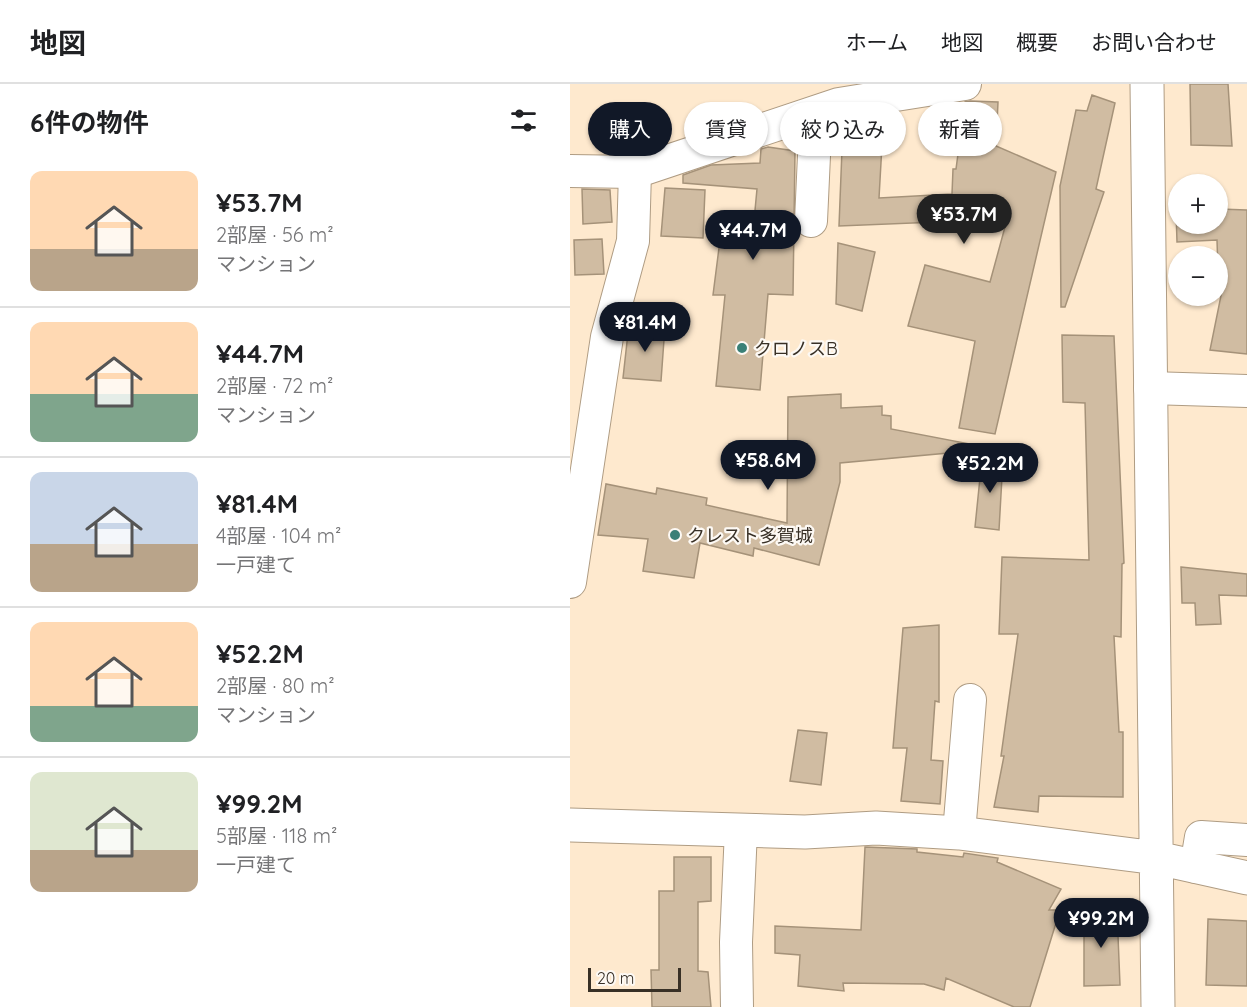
<!DOCTYPE html>
<html lang="ja">
<meta charset="utf-8">
<style>
body{margin:0;font-family:Quicksand,"Noto Sans JP",sans-serif;background:#f6f6f6;color:#202124;height:100vh;display:flex;flex-direction:column;font-size:22px;white-space:nowrap}
*{box-sizing:border-box;margin:0}
p{font-size:20px;color:#757577}
.icon{flex:none;width:33px;height:33px;fill:none;stroke:currentColor;stroke-width:2;stroke-linecap:round;stroke-linejoin:round}
.map{position:relative;flex:1;overflow:hidden}
.drawer{display:flex;flex-direction:column;background:#fff;width:570px}
.drawer>*{flex:none}
.hud{position:absolute;left:18px;top:18px;width:568px;height:54px;display:flex;gap:12px}
.controls{position:absolute;left:598px;top:90px;display:grid;gap:12px}
.controls a{display:grid;place-items:center;width:60px;height:60px;border-radius:50%;background:#fff;box-shadow:0 2px 4px #0004;font-size:30px}
.scale{position:absolute;left:18px;bottom:15px;width:93px;box-sizing:border-box;padding-left:6px;border:3px solid #383026;border-top:0;font-size:16px;line-height:21px;white-space:nowrap;color:#383026;-webkit-text-stroke:4px #fdf9f4;paint-order:stroke}
.price{position:absolute;translate:-50% -51px;padding:0 14px;border-radius:21px;background:#111827;color:#fff;font-size:20px;line-height:39px;filter:drop-shadow(0 2px 3px #0008)}
.price::after{content:'';position:absolute;left:50%;top:36px;width:18px;height:14px;margin-left:-9px;background:inherit;clip-path:polygon(0 0,100% 0,50% 100%)}
.price.on{background:#222;color:#fff}
ul{padding:0;list-style:none}
li{display:flex;align-items:center;gap:18px;height:150px;padding:0 30px}
li+li{border-top:2px solid #e0e0e0}
li span{display:grid;place-items:center;flex:none;width:168px;height:120px;border-radius:12px;color:#555}
li>.icon{margin-inline-start:auto}
span .icon{width:72px;height:72px;fill:#fffc;stroke-width:1}
li b{font-size:26px}
h2{display:flex;justify-content:space-between;align-items:center;height:72px;padding:0 30px;font-size:26px}
.pill{padding:0 21px;border-radius:27px;background:#fff;box-shadow:0 2px 4px #0004;font-size:21px;line-height:54px}
.pill.on{background:#111827;color:#fff}
header{display:flex;align-items:center;gap:36px;box-sizing:border-box;height:84px;padding:0 30px;background:#fff;border-bottom:2px solid #e0e0e0}
header strong{font-size:28px}
nav{display:flex;gap:33px;margin-inline-start:auto;font-size:21px}
main{display:flex;flex:1;min-height:0}
.map>svg:first-child{display:block}
.building{fill:#d0bca2;stroke:#a59279;stroke-width:1.5}
.lines{fill:none;stroke-linecap:round;stroke-linejoin:round}
.minor-casing{stroke:#af9c83;stroke-width:34}
.tertiary-casing{stroke:#af9c83;stroke-width:35}
.minor{stroke:#fff;stroke-width:32}
.tertiary{stroke:#fff;stroke-width:33}
.poi-dot{fill:#3a8077;stroke:#fdf9f4;stroke-width:2}
.labels{text-anchor:middle;dominant-baseline:central;stroke-width:4.5;stroke-linejoin:round;paint-order:stroke}
.poi-label{font-size:18px;fill:#383026;stroke:#fdf9f4;text-anchor:start}
</style>
<header>
<strong>地図</strong>
<nav><a>ホーム</a><a>地図</a><a>概要</a><a>お問い合わせ</a></nav>
</header>
<main>
<section class="drawer">
<h2>6件の物件<svg class="icon" aria-label="filters" viewBox="0 0 24 24"><path d="M4 7h16M4 17h16"/><circle cx="9" cy="7" r="2"/><circle cx="15" cy="17" r="2"/></svg></h2>
<ul>
<li><span style="background:linear-gradient(#ffd9b3 65%,#b9a48a 0)"><svg class="icon" aria-label="home" viewBox="0 0 24 24"><path d="M3 11l9-7 9 7M6 9v11h12V9"/></svg></span><div><b>¥53.7M</b><p>2部屋 · 56 m²</p><p>マンション</p></div></li>
<li><span style="background:linear-gradient(#ffd9b3 60%,#7fa58c 0)"><svg class="icon" aria-label="home" viewBox="0 0 24 24"><path d="M3 11l9-7 9 7M6 9v11h12V9"/></svg></span><div><b>¥44.7M</b><p>2部屋 · 72 m²</p><p>マンション</p></div></li>
<li><span style="background:linear-gradient(#c9d6e8 60%,#b9a48a 0)"><svg class="icon" aria-label="home" viewBox="0 0 24 24"><path d="M3 11l9-7 9 7M6 9v11h12V9"/></svg></span><div><b>¥81.4M</b><p>4部屋 · 104 m²</p><p>一戸建て</p></div></li>
<li><span style="background:linear-gradient(#ffd9b3 70%,#7fa58c 0)"><svg class="icon" aria-label="home" viewBox="0 0 24 24"><path d="M3 11l9-7 9 7M6 9v11h12V9"/></svg></span><div><b>¥52.2M</b><p>2部屋 · 80 m²</p><p>マンション</p></div></li>
<li><span style="background:linear-gradient(#dfe7d0 65%,#b9a48a 0)"><svg class="icon" aria-label="home" viewBox="0 0 24 24"><path d="M3 11l9-7 9 7M6 9v11h12V9"/></svg></span><div><b>¥99.2M</b><p>5部屋 · 118 m²</p><p>一戸建て</p></div></li>
</ul>
</section>
<div class="map">
<svg width="677" height="923" viewBox="0 0 677 923">
<rect width="100%" height="100%" fill="#fee9ce"/>
<path class="building" d="M620 0H658L662 62 621 61Z
M522 11 545 19 526 105 534 108 495 223H491L490 102 506 26 517 27Z
M400 17 428 18 426 62 486 88 425 350 389 344 405 257 338 242 355 181 420 198 435 143 366 142 367 138 269 142 273 40 313 43 309 114 382 110 383 85H386L395 18Z
M198 63 225 67 223 211 198 210 190 306 146 302 155 211H143L150 156 182 158 187 105 113 99V91L141 81 190 79 191 65Z
M95 104 135 106 133 154 91 152Z
M12 105 40 106 42 138 13 140Z
M649 125 677 126V270L640 266 656 187H648L647 156 607 158 606 126H609V140H648Z
M32 155 34 190 5 191 4 156Z
M268 159 305 168 292 227 266 220Z
M59 240 95 242 91 297 53 294Z
M492 251 544 252 554 479 552 480 551 553 544 552 549 648H553V713L469 712 468 728 424 723 434 672H431L448 550H429L432 473 519 476 515 319 493 318Z
M271 310V324L312 322V331L321 332V345L400 360V367L270 379V398L249 481 184 464 183 472 130 459 124 494 73 487 78 455 28 451 36 400 86 410 87 404 137 414 136 421 217 439 218 313Z
M412 374 433 375 429 446 405 443Z
M611 483 677 490V512L649 511 651 540 626 541 625 519H612Z
M369 541V618L365 617 361 676 373 677 370 720 331 717 337 664H323L333 544Z
M228 646 257 649 251 701 220 697Z
M295 763 347 765V768L393 773 394 769 428 774 427 778 491 805 479 826H490L460 923H444L376 894 374 906 354 900 273 899 274 907 228 902 230 871 205 869V842L291 846Z
M104 773H141V817L128 818V887L138 888 141 923H82L81 886H89V807H104Z
M514 827H547L550 901 514 902Z
M638 835 677 837V902L636 901Z"/>
<g class="lines">
<g class="minor-casing">
<path id="minor" d="M0 87 65 88 269 20 395 0
M241 137 246 28
M580 304 677 307
M0 498 37 253 63 157 65 88
M389 749 400 616
M626 783 631 753 677 756
M167 923 166 858 171 746"/>
</g>
<g class="tertiary-casing">
<path id="tertiary" d="M577 0 588 923
M0 741 235 748 306 744 389 749 587 774 677 794"/>
</g>
<use href="#minor" class="minor"/>
<use href="#tertiary" class="tertiary"/>
</g>
<g class="poi-dot">
<circle cx="172" cy="264" r="6"/>
<circle cx="105" cy="451" r="6"/>
</g>
<g class="labels">
<g class="poi-label">
<text x="184" y="264">クロノスB</text>
<text x="117" y="451">クレスト多賀城</text>
</g>
</g>
</svg>
<div class="controls">
<a>+</a>
<a>−</a>
</div>
<div class="scale">20 m</div>
<b class="price on" style="left:394px;top:161px">¥53.7M</b>
<b class="price" style="left:183px;top:177px">¥44.7M</b>
<b class="price" style="left:75px;top:269px">¥81.4M</b>
<b class="price" style="left:198px;top:407px">¥58.6M</b>
<b class="price" style="left:420px;top:410px">¥52.2M</b>
<b class="price" style="left:531px;top:865px">¥99.2M</b>
<div class="hud">
<a class="pill on">購入</a>
<a class="pill">賃貸</a>
<a class="pill">絞り込み</a>
<a class="pill">新着</a>
</div>
</div>
</main>
